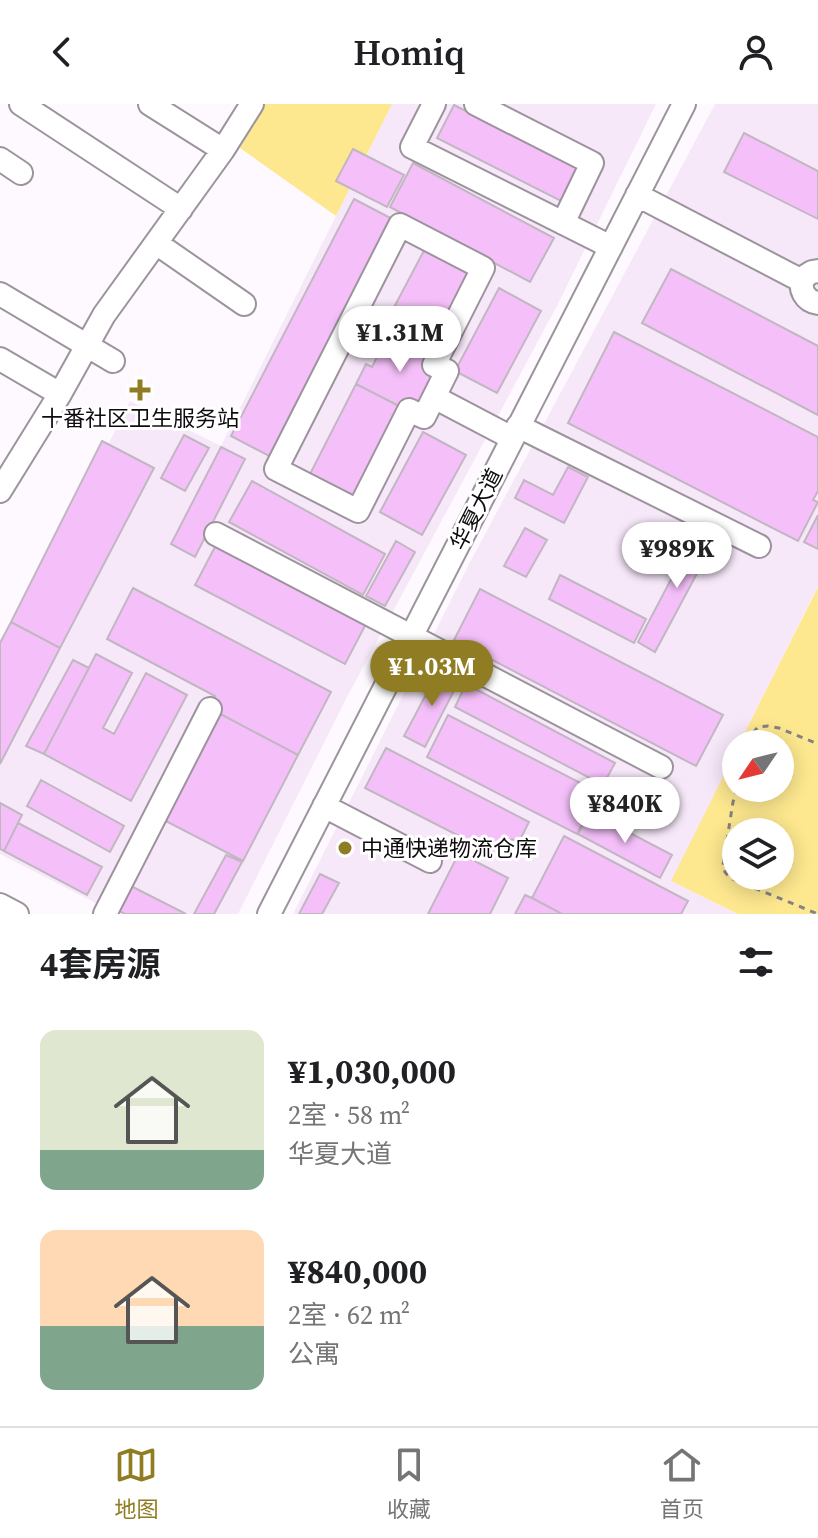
<!DOCTYPE html>
<html lang="zh">
<meta charset="utf-8">
<style>
body{margin:0;font-family:"Source Serif 4","Noto Sans SC",serif;background:#f6f6f6;color:#202124;height:100vh;display:flex;flex-direction:column;font-size:30px;white-space:nowrap}
*{box-sizing:border-box;margin:0}
p{font-size:26px;color:#757577}
.icon{flex:none;width:44px;height:44px;fill:none;stroke:currentColor;stroke-width:2;stroke-linecap:round;stroke-linejoin:round}
.map{position:relative;height:810px;overflow:hidden}
.drawer{display:flex;flex-direction:column;background:#fff;flex:1}
.drawer>*{flex:none}
.needle{width:52px;rotate:235deg}
.controls{position:absolute;left:722px;top:626px;display:grid;gap:16px}
.controls a{display:grid;place-items:center;width:72px;height:72px;border-radius:50%;background:#fff;box-shadow:0 4px 20px #0003;font-size:40px}
.price{position:absolute;translate:-50% -68px;padding:0 18px;border-radius:28px;background:#fff;color:#222;font-size:26px;line-height:52px;filter:drop-shadow(0 2px 4px #0008)}
.price::after{content:'';position:absolute;left:50%;top:48px;width:24px;height:18px;margin-left:-12px;background:inherit;clip-path:polygon(0 0,100% 0,50% 100%)}
.price.on{background:#907d23;color:#fff}
ul{padding:0;list-style:none}
li{display:flex;align-items:center;gap:24px;height:200px;padding:0 40px}
li span{display:grid;place-items:center;flex:none;width:224px;height:160px;border-radius:16px;color:#555}
li>.icon{margin-inline-start:auto}
span .icon{width:96px;height:96px;fill:#fffc;stroke-width:1}
li b{font-size:34px}
h2{display:flex;justify-content:space-between;align-items:center;height:96px;padding:0 40px;font-size:34px}
header{display:flex;justify-content:space-between;align-items:center;height:104px;padding:0 40px;background:#fff;font-size:36px;font-weight:600}
.dock{display:flex;justify-content:space-around;align-items:center;height:112px;border-top:2px solid #e0e0e0;background:#fff;font-size:22px;color:#757577}
.dock a{display:grid;justify-items:center;gap:4px}
.dock .on{color:#907d23}
.map>svg:first-child{display:block}
.built{fill:#f7e8f9}
.green{fill:#fde88f;fill-rule:evenodd}
.building{fill:#f5c0fa;stroke:#c0b7c1;stroke-width:2}
.lines{fill:none;stroke-linecap:round;stroke-linejoin:round}
.minor-casing{stroke:#9c939d;stroke-width:26}
.path{stroke:#858185;stroke-width:3;stroke-dasharray:6 6;stroke-linecap:butt}
.minor{stroke:#fff;stroke-width:22}
.poi-dot{fill:#907d23;stroke:#fff;stroke-width:3}
.labels{text-anchor:middle;dominant-baseline:central;stroke-width:6;stroke-linejoin:round;paint-order:stroke}
.poi-label{font-size:22px;fill:#0e0b0e;stroke:#fff}
.street-label{font-size:22px;fill:#0e0b0e;stroke:#fff}
</style>
<header><svg class="icon" aria-label="back" viewBox="0 0 24 24"><path d="M15 5l-7 7 7 7"/></svg>Homiq<svg class="icon" aria-label="person" viewBox="0 0 24 24"><circle cx="12" cy="8" r="4"/><path d="M4 21q1-7 8-7t8 7"/></svg></header>
<div class="map">
<svg width="818" height="810" viewBox="0 0 818 810">
<rect width="100%" height="100%" fill="#fef9ff"/>
<path class="built" d="M392 0H656L558 200 346 595 238 810H117L0 750V556L130 297 221 342Z
M715 0H818V482L739 640H736V647L672 777 738 810H293L469 460Z"/>
<path class="green" d="M265 0H392L336 112 240 44Z
M818 483V810H738L671 777 736 647V684H780V640H739ZM736 728H780V772H736Z"/>
<path class="building" d="M454 1 582 66 565 99 437 34Z
M744 29 818 67V115L724 68Z
M353 45 404 71 387 103 336 77Z
M413 59 554 134 530 178 390 103Z
M354 95 400 119 277 356 231 332Z
M428 139 477 165 432 254 381 228Z
M671 165 818 242V311L642 219Z
M499 184 541 207 497 289 455 267Z
M381 228 432 254 439 269 421 305 401 303 356 280 366 260 372 263 380 247 373 244Z
M614 228 818 333V387L813 396 818 398 798 437 568 319Z
M356 280 401 303 356 394 310 370Z
M423 328 466 351 422 431 380 408Z
M184 331 209 344 185 387 161 374Z
M102 337 154 364 60 544 11 518Z
M221 343 245 355 195 453 171 440Z
M568 363 588 373 564 419 515 394 524 376 553 391Z
M252 377 385 450 363 491 229 418Z
M818 411V445L804 438Z
M525 424 547 436 526 473 504 462Z
M698 424 716 434 655 548 638 538Z
M396 437 415 448 385 502 366 492Z
M217 439 367 518 345 560 195 481Z
M560 471 646 515 634 539 549 495Z
M133 484 331 588 298 651 209 604 215 592 107 535Z
M480 485 723 611 696 662 454 536Z
M11 518 60 544 0 660V539Z
M96 550 132 569 103 624 114 630 146 569 187 591 131 697 44 650Z
M73 556 89 564 44 650 26 642Z
M440 564 460 575 425 643 404 632Z
M466 580 615 659 603 681 455 603Z
M213 606 298 651 243 757 158 713Z
M448 611 598 688 577 730 427 653Z
M386 644 529 718 519 738 512 735 502 754 365 684Z
M41 676 124 722 110 748 27 702Z
M0 699 22 711 4 747 0 745Z
M590 708 672 751 660 774 578 730Z
M18 719 102 763 87 791 4 747Z
M564 732 688 797 681 810H562L532 794Z
M459 749 508 774 490 810H428Z
M226 751 242 758 214 810H194Z
M320 770 339 779 322 810H299Z
M125 779 186 810H125L113 804Z
M525 791 532 794 562 810H515Z"/>
<g class="lines">
<g class="minor-casing">
<path id="minor" d="M21 0 181 105
M150 0 223 46
M434 0 412 43 611 143
M476 0 592 59 563 119
M0 55 21 69
M637 91 802 177
M400 121 483 164 434 261 447 267 424 313 409 306 358 407 276 365Z
M156 139 244 200
M818 167 812 168 804 173C798 185 805 197 818 199
M0 190 113 257
M0 255 60 290
M434 293 512 334
M518 322 759 442
M0 387 60 290 104 211 223 46 252 0
M216 430 661 663
M324 702 430 757
M0 801 17 810
M105 810 210 605
M269 810 684 0"/>
</g>
<path class="path" d="M750 640 752 630 758 623 768 622 779 624 818 640
M737 684 733 698 723 761 725 768 730 774 818 810"/>
<use href="#minor" class="minor"/>
</g>
<g class="poi-dot">
<path d="M136 274h8v8h8v8h-8v8h-8v-8h-8v-8h8z"/>
<circle cx="345" cy="744" r="8"/>
</g>
<g class="labels">
<g class="poi-label">
<text x="140" y="314">十番社区卫生服务站</text>
<text x="361" y="744" text-anchor="start">中通快递物流仓库</text>
</g>
<g class="street-label">
<text transform="translate(476 405) rotate(-63)">华夏大道</text>
</g>
</g>
</svg>
<div class="controls">
<a><svg class="needle" viewBox="-14 -14 28 28"><path d="M0-13l5 13h-10z" fill="#e53935"/><path d="M0 13l5-13h-10z" fill="#757577"/></svg></a>
<a><svg class="icon" aria-label="layers" viewBox="0 0 24 24"><path d="M12 4l9 5-9 5-9-5zM3 14l9 5 9-5"/></svg></a>
</div>
<b class="price" style="left:400px;top:270px">¥1.31M</b>
<b class="price" style="left:677px;top:486px">¥989K</b>
<b class="price on" style="left:432px;top:604px">¥1.03M</b>
<b class="price" style="left:625px;top:741px">¥840K</b>
</div>
<section class="drawer">
<h2>4套房源<svg class="icon" aria-label="filters" viewBox="0 0 24 24"><path d="M4 7h16M4 17h16"/><circle cx="9" cy="7" r="2"/><circle cx="15" cy="17" r="2"/></svg></h2>
<ul>
<li><span style="background:linear-gradient(#dfe7d0 75%,#7fa58c 0)"><svg class="icon" aria-label="home" viewBox="0 0 24 24"><path d="M3 11l9-7 9 7M6 9v11h12V9"/></svg></span><div><b>¥1,030,000</b><p>2室 · 58 m²</p><p>华夏大道</p></div></li>
<li><span style="background:linear-gradient(#ffd9b3 60%,#7fa58c 0)"><svg class="icon" aria-label="home" viewBox="0 0 24 24"><path d="M3 11l9-7 9 7M6 9v11h12V9"/></svg></span><div><b>¥840,000</b><p>2室 · 62 m²</p><p>公寓</p></div></li>
</ul>
</section>
<nav class="dock">
<a class="on"><svg class="icon" aria-label="map" viewBox="0 0 24 24"><path d="M3 6l6-2 6 2 6-2v14l-6 2-6-2-6 2zM9 4v14M15 6v14"/></svg>地图</a>
<a><svg class="icon" aria-label="saved" viewBox="0 0 24 24"><path d="M7 4h10v16l-5-4-5 4z"/></svg>收藏</a>
<a><svg class="icon" aria-label="home" viewBox="0 0 24 24"><path d="M3 11l9-7 9 7M6 9v11h12V9"/></svg>首页</a>
</nav>
